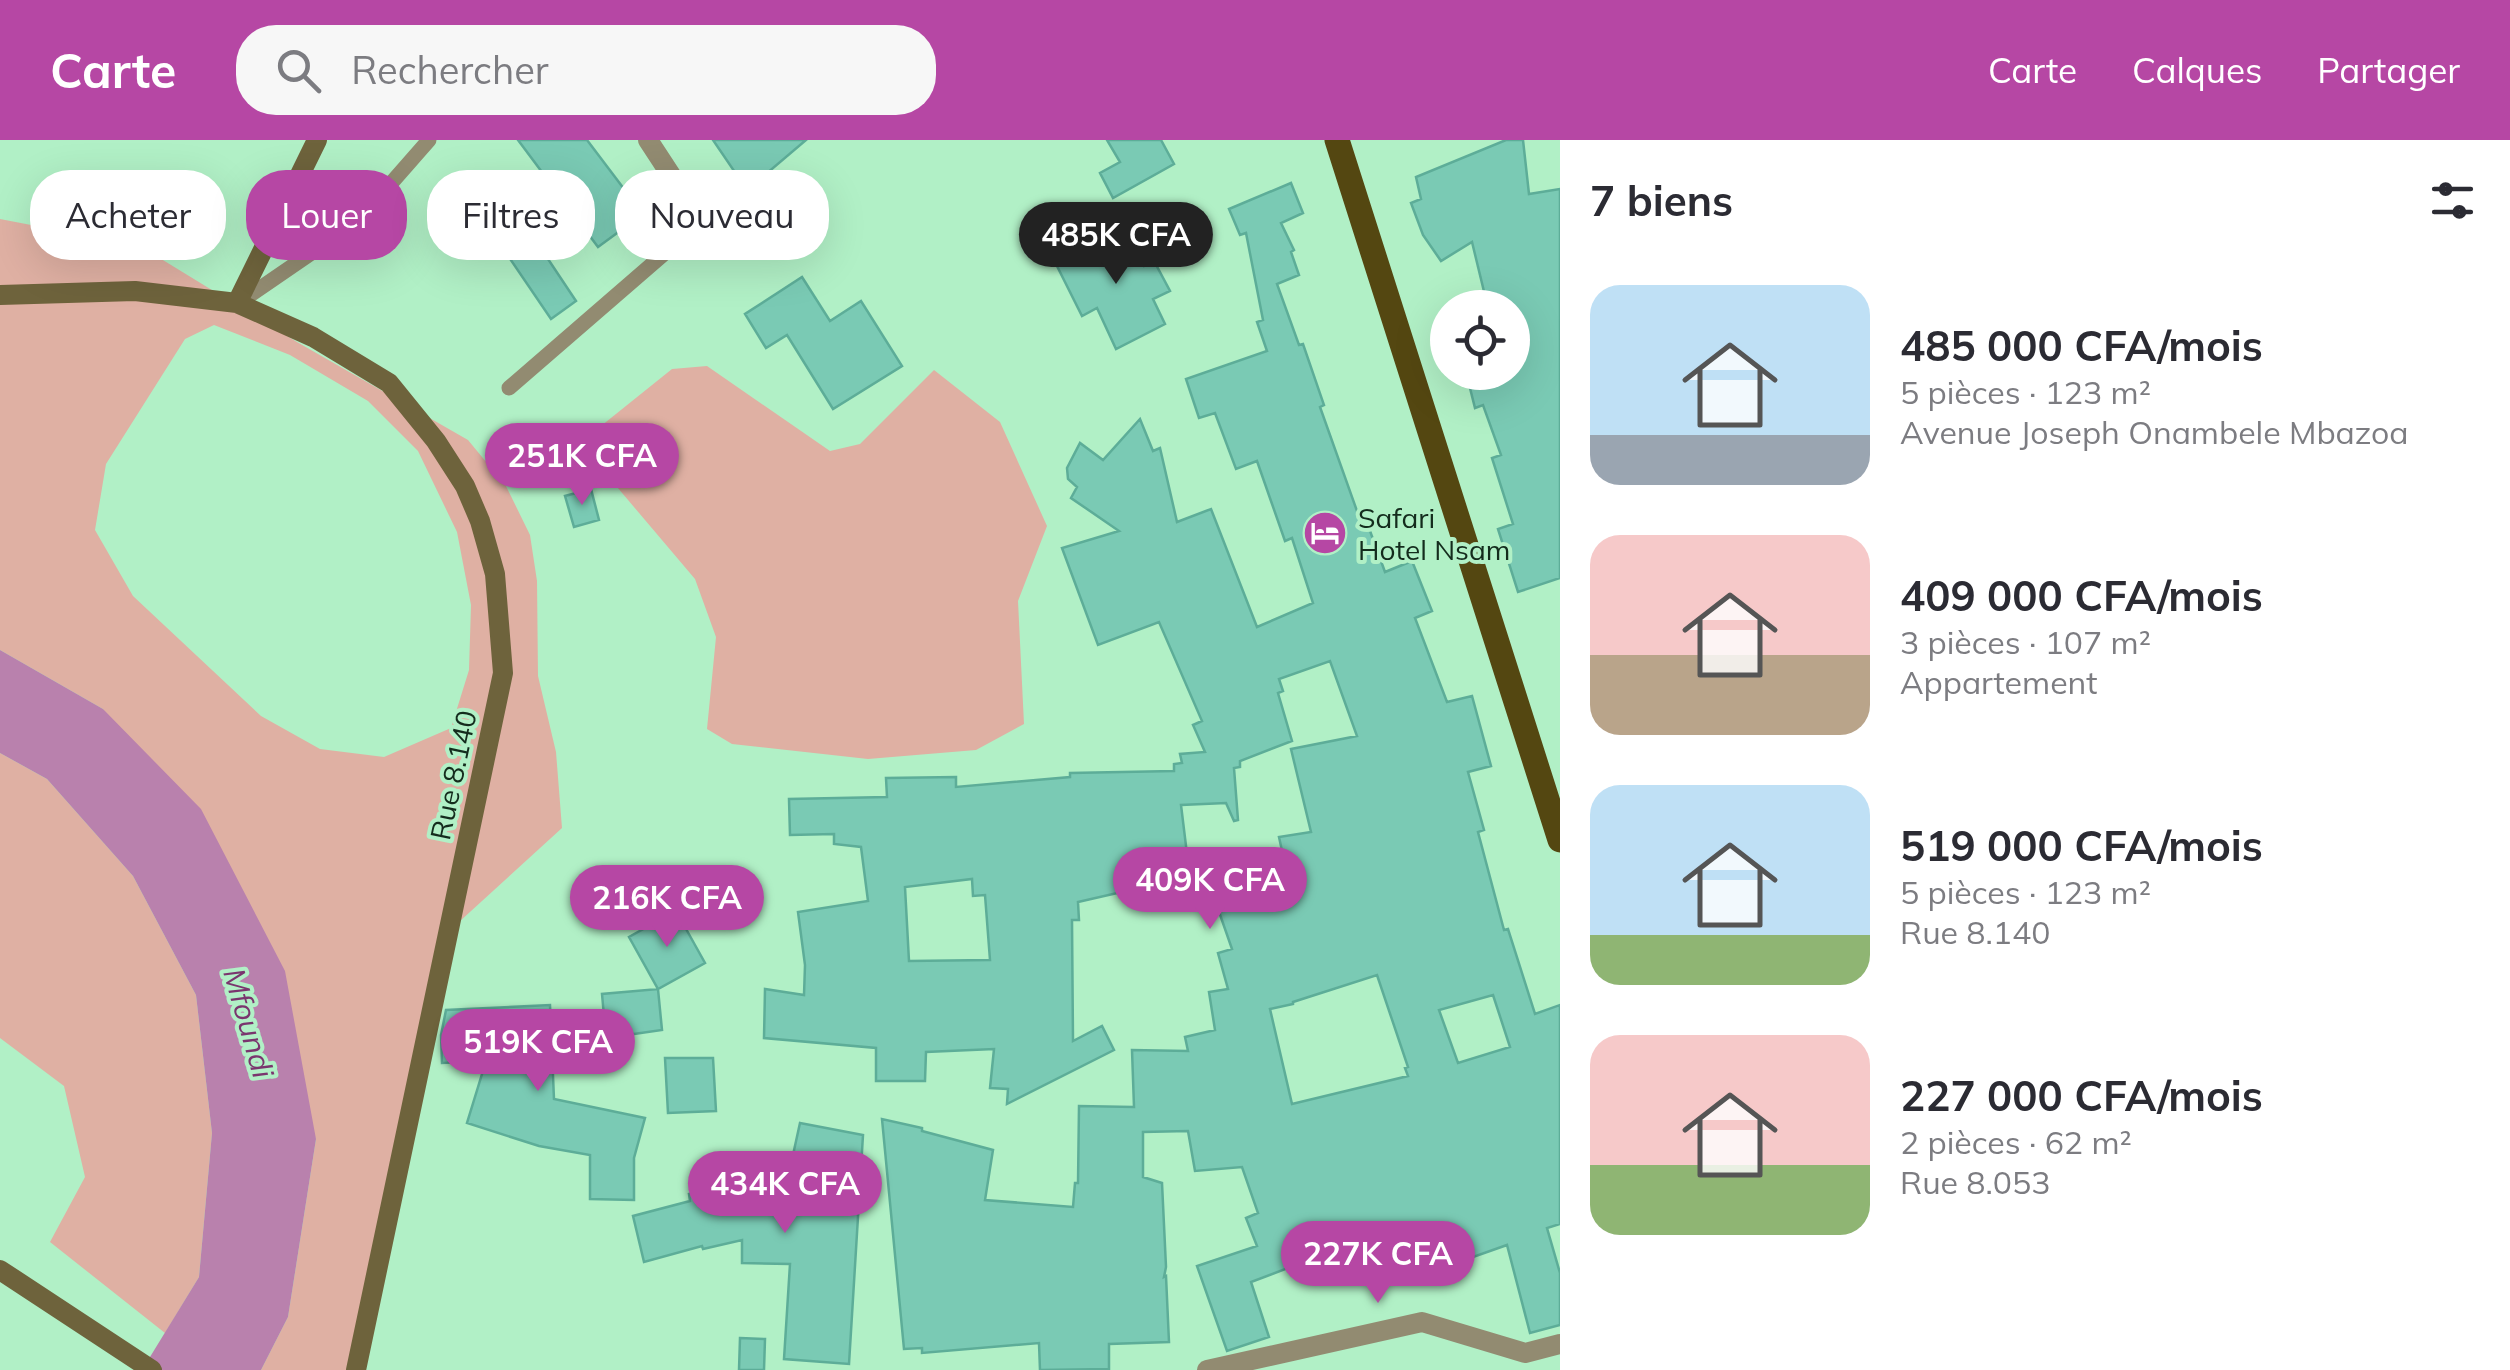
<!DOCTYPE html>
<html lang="fr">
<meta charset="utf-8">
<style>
body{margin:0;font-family:Mulish,sans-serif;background:#f7f7f7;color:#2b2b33;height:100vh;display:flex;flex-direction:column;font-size:38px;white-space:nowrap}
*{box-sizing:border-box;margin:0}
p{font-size:32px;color:#7c7c81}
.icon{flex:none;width:55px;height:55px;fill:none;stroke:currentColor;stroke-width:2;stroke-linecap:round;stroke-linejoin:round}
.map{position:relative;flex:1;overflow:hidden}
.drawer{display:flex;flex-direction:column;background:#fff;width:950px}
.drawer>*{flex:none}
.banner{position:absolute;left:30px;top:30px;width:950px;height:90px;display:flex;gap:20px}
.buttons{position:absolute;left:1430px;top:150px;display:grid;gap:20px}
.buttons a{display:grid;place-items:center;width:100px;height:100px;border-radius:50%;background:#fff;box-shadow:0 10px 40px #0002;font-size:50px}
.price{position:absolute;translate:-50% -85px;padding:0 22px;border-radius:35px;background:#b647a4;color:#fff;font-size:32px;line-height:65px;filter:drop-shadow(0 2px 5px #0008)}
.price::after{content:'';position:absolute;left:50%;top:60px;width:30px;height:22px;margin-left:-15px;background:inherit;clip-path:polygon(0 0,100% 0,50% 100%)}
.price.active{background:#222;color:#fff}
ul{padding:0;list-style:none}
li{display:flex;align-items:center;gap:30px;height:250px;padding:0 30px}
li span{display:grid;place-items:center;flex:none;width:280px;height:200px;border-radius:30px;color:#555}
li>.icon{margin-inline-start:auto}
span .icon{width:120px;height:120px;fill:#fffc;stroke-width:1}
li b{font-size:42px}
h2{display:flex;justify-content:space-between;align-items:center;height:120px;padding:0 30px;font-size:42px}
.chip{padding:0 35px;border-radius:40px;background:#fff;box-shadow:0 10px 40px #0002;font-size:35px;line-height:90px}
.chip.active{background:#b647a4;color:#fff}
header{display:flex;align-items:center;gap:60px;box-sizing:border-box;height:140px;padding:0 50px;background:#b647a4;color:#fff}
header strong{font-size:48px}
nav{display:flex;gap:55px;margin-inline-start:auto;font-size:35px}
.search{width:700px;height:90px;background:#f7f7f7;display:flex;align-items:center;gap:25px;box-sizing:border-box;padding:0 35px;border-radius:40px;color:#7c7c81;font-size:38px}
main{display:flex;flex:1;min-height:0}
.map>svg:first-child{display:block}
.green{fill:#dfb0a3;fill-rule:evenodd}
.water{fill:#b981ad}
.building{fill:#7acab4;stroke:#5dad98;stroke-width:2.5;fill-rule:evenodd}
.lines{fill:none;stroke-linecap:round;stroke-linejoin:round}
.lane{stroke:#928b71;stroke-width:15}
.street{stroke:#928b71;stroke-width:20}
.secondary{stroke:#6e633c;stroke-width:20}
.primary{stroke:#544711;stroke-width:25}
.labels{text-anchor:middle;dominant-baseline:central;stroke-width:8;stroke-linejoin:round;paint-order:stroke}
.poi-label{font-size:28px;fill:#142c1d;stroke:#b1f0c6;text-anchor:start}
.street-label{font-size:28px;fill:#142c1d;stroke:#b1f0c6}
.water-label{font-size:30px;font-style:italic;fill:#7a356e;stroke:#b1f0c6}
</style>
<header>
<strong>Carte</strong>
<div class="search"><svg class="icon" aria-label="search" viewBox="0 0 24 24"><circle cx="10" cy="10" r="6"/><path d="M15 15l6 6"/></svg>Rechercher</div>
<nav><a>Carte</a><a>Calques</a><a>Partager</a></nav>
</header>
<main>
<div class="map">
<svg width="1560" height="1230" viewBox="0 0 1560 1230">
<rect width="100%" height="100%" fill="#b1f0c6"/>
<path class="green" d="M0 79 140 106 297 202 468 300 506 346 530 395 537 441 538 536 556 612 562 688 448 792 355 1230H261L288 1177 316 999 103 569 0 510ZM214 185 290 215 368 261 418 311 457 392 471 465 469 530 451 588 384 617 320 609 261 576 133 456 95 390 106 324 185 199Z
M707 226 830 311 860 304 934 230 1000 282 1047 386 1018 461 1024 584 976 610 868 619 732 604 707 589 716 497 695 439 595 321 596 290 672 229Z
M0 613 47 639 133 736 196 855 212 993 199 1137 165 1193 50 1102 85 1037 64 946 0 898Z"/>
<path class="water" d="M0 510 103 569 201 669 285 831 316 999 288 1177 261 1230H142L199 1137 212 993 196 855 133 736 47 639 0 613Z"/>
<path class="building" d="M518 0H587L643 74 598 107Z
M713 0H806L747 50Z
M1107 0H1161L1174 24 1113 58 1100 33 1120 22Z
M1506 0H1523L1529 54 1560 49V438L1518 452 1498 389 1513 384 1492 318 1501 315 1483 265 1475 268 1466 232H1512V168H1488L1472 102 1441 121 1423 95 1411 63 1421 59 1416 37Z
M1291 43 1303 73 1281 83 1294 110 1291 112 1299 135 1277 144 1299 205 1303 204 1324 265 1320 267 1357 371 1362 369 1385 432 1412 421 1432 471 1415 478 1447 562 1472 556 1491 626 1468 632 1484 690 1478 692 1504 790 1508 789 1535 874 1560 865V1084L1547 1088 1560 1133V1185L1530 1193 1507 1105 1462 1121 1453 1096 1371 1126 1362 1100 1251 1142 1269 1197 1227 1211 1197 1126 1257 1106 1246 1078 1258 1073 1242 1027 1195 1031 1188 991 1143 992V1037L1162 1043 1166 1127 1164 1137 1166 1136 1169 1202 1109 1204V1229L1040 1230 1039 1203 922 1213V1208L904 1209 882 979 922 988V991L993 1010 985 1060 1073 1067 1075 1043H1078L1079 966 1134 967 1132 910 1188 911 1185 897 1215 890 1209 852 1228 849 1218 813 1232 809 1209 743 1284 720 1279 697 1311 692 1291 609 1357 596 1330 521 1279 539 1283 551 1278 553 1292 601 1240 621V627L1234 628 1238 680 1234 681 1226 663 1181 665 1192 755 1141 762 1139 748 1078 762 1079 780H1072L1073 901 1102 886 1114 910 1007 964 1008 949 990 948 994 909 926 912 925 941H876V908L764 898 765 849 804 855 805 825 798 772 868 761 861 707 834 704V694L790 695 789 659 887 657 886 638 956 637V647L1070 637V633L1174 631V624L1182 623 1180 614 1205 612 1193 585 1202 581 1159 482 1098 505 1062 408 1119 391 1071 358 1077 347 1068 339 1067 328 1080 303 1103 320 1140 279 1153 311 1160 308 1177 382 1211 369 1257 487 1313 463 1292 398 1285 401 1257 321 1236 329 1215 273 1199 278 1186 239 1267 211 1257 182 1263 180 1246 93 1240 95 1229 69ZM972 739 973 756 985 755 990 820 909 821 905 747ZM1377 835 1408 927 1405 928 1408 936 1292 964 1270 869 1293 864V862ZM1493 855 1510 907 1458 923 1439 870Z
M1124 88 1144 126 1154 121 1170 151 1153 159 1165 184 1116 209 1097 168 1082 176 1056 124Z
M528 89 576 161 551 179 502 107Z
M802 137 830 181 861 161 902 226 833 269 787 195 766 208 745 174Z
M591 349 599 380 574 387 565 356Z
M676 771 705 823 658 849 629 797Z
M658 849 662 890 606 898 602 854Z
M550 865 554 959 645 978 634 1018V1060L590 1059V1015L539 1006 467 983 486 921 442 923 441 895 446 870Z
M665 918H713L716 971 668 973Z
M800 983 863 995 849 1224 784 1219 790 1124 742 1123V1100L703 1109 702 1106 644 1122 633 1076 690 1061 689 1054 733 1044 786 1047Z
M740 1198 765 1199 764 1230H739Z"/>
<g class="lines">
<path class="lane" d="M240 162 358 81 429 0
M509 248 695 87"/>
<path class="street" d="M648 0 682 52 687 71 695 87
M1207 1230 1422 1182 1525 1213 1560 1204"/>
<path class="secondary" d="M0 155 135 151 237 163 313 197 389 243 436 301 465 346 480 381 495 434 503 533 356 1230
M237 163 317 0
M0 1130 152 1230"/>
<path class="primary" d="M1337 0 1560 700"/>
</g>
<defs>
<g id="hotel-disc" transform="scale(2.25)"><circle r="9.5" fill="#b647a4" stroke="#b1f0c6"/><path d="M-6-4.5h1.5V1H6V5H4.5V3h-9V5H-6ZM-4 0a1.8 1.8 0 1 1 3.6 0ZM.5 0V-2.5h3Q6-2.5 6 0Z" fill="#fff"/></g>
</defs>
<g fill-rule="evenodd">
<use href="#hotel-disc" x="1325" y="393"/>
</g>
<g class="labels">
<g class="poi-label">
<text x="1358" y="377">Safari<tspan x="1358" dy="32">Hotel Nsam</tspan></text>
</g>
<g class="street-label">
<text transform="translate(453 635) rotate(-78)">Rue 8.140</text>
</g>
<g class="water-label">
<text transform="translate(249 883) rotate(74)">Mfoundi</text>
</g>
</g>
</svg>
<div class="buttons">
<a><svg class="icon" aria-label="locate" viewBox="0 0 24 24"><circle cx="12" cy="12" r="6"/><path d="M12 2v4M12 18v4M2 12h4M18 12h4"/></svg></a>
</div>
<b class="price active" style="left:1116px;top:147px">485K CFA</b>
<b class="price" style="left:582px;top:368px">251K CFA</b>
<b class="price" style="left:1210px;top:792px">409K CFA</b>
<b class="price" style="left:667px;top:810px">216K CFA</b>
<b class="price" style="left:538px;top:954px">519K CFA</b>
<b class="price" style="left:785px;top:1096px">434K CFA</b>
<b class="price" style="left:1378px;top:1166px">227K CFA</b>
<div class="banner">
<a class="chip">Acheter</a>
<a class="chip active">Louer</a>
<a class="chip">Filtres</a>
<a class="chip">Nouveau</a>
</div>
</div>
<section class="drawer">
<h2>7 biens<svg class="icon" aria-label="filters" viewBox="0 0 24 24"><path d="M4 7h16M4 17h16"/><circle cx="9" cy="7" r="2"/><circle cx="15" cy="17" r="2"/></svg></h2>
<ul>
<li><span style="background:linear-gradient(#bfe0f5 75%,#9aa5b1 0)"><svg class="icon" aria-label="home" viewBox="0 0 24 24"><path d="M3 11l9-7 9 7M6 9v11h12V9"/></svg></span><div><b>485 000 CFA/mois</b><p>5 pièces · 123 m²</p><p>Avenue Joseph Onambele Mbazoa</p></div></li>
<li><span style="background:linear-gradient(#f6c9c9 60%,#b9a48a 0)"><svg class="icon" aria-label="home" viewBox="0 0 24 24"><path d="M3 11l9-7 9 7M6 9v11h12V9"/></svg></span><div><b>409 000 CFA/mois</b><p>3 pièces · 107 m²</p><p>Appartement</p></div></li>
<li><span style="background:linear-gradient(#bfe0f5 75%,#8fb573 0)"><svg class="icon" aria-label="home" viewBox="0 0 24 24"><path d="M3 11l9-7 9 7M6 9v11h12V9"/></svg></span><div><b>519 000 CFA/mois</b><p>5 pièces · 123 m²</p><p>Rue 8.140</p></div></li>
<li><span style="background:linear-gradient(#f6c9c9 65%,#8fb573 0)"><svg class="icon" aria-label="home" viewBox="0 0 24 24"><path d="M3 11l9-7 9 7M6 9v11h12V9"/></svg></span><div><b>227 000 CFA/mois</b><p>2 pièces · 62 m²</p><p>Rue 8.053</p></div></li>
</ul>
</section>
</main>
